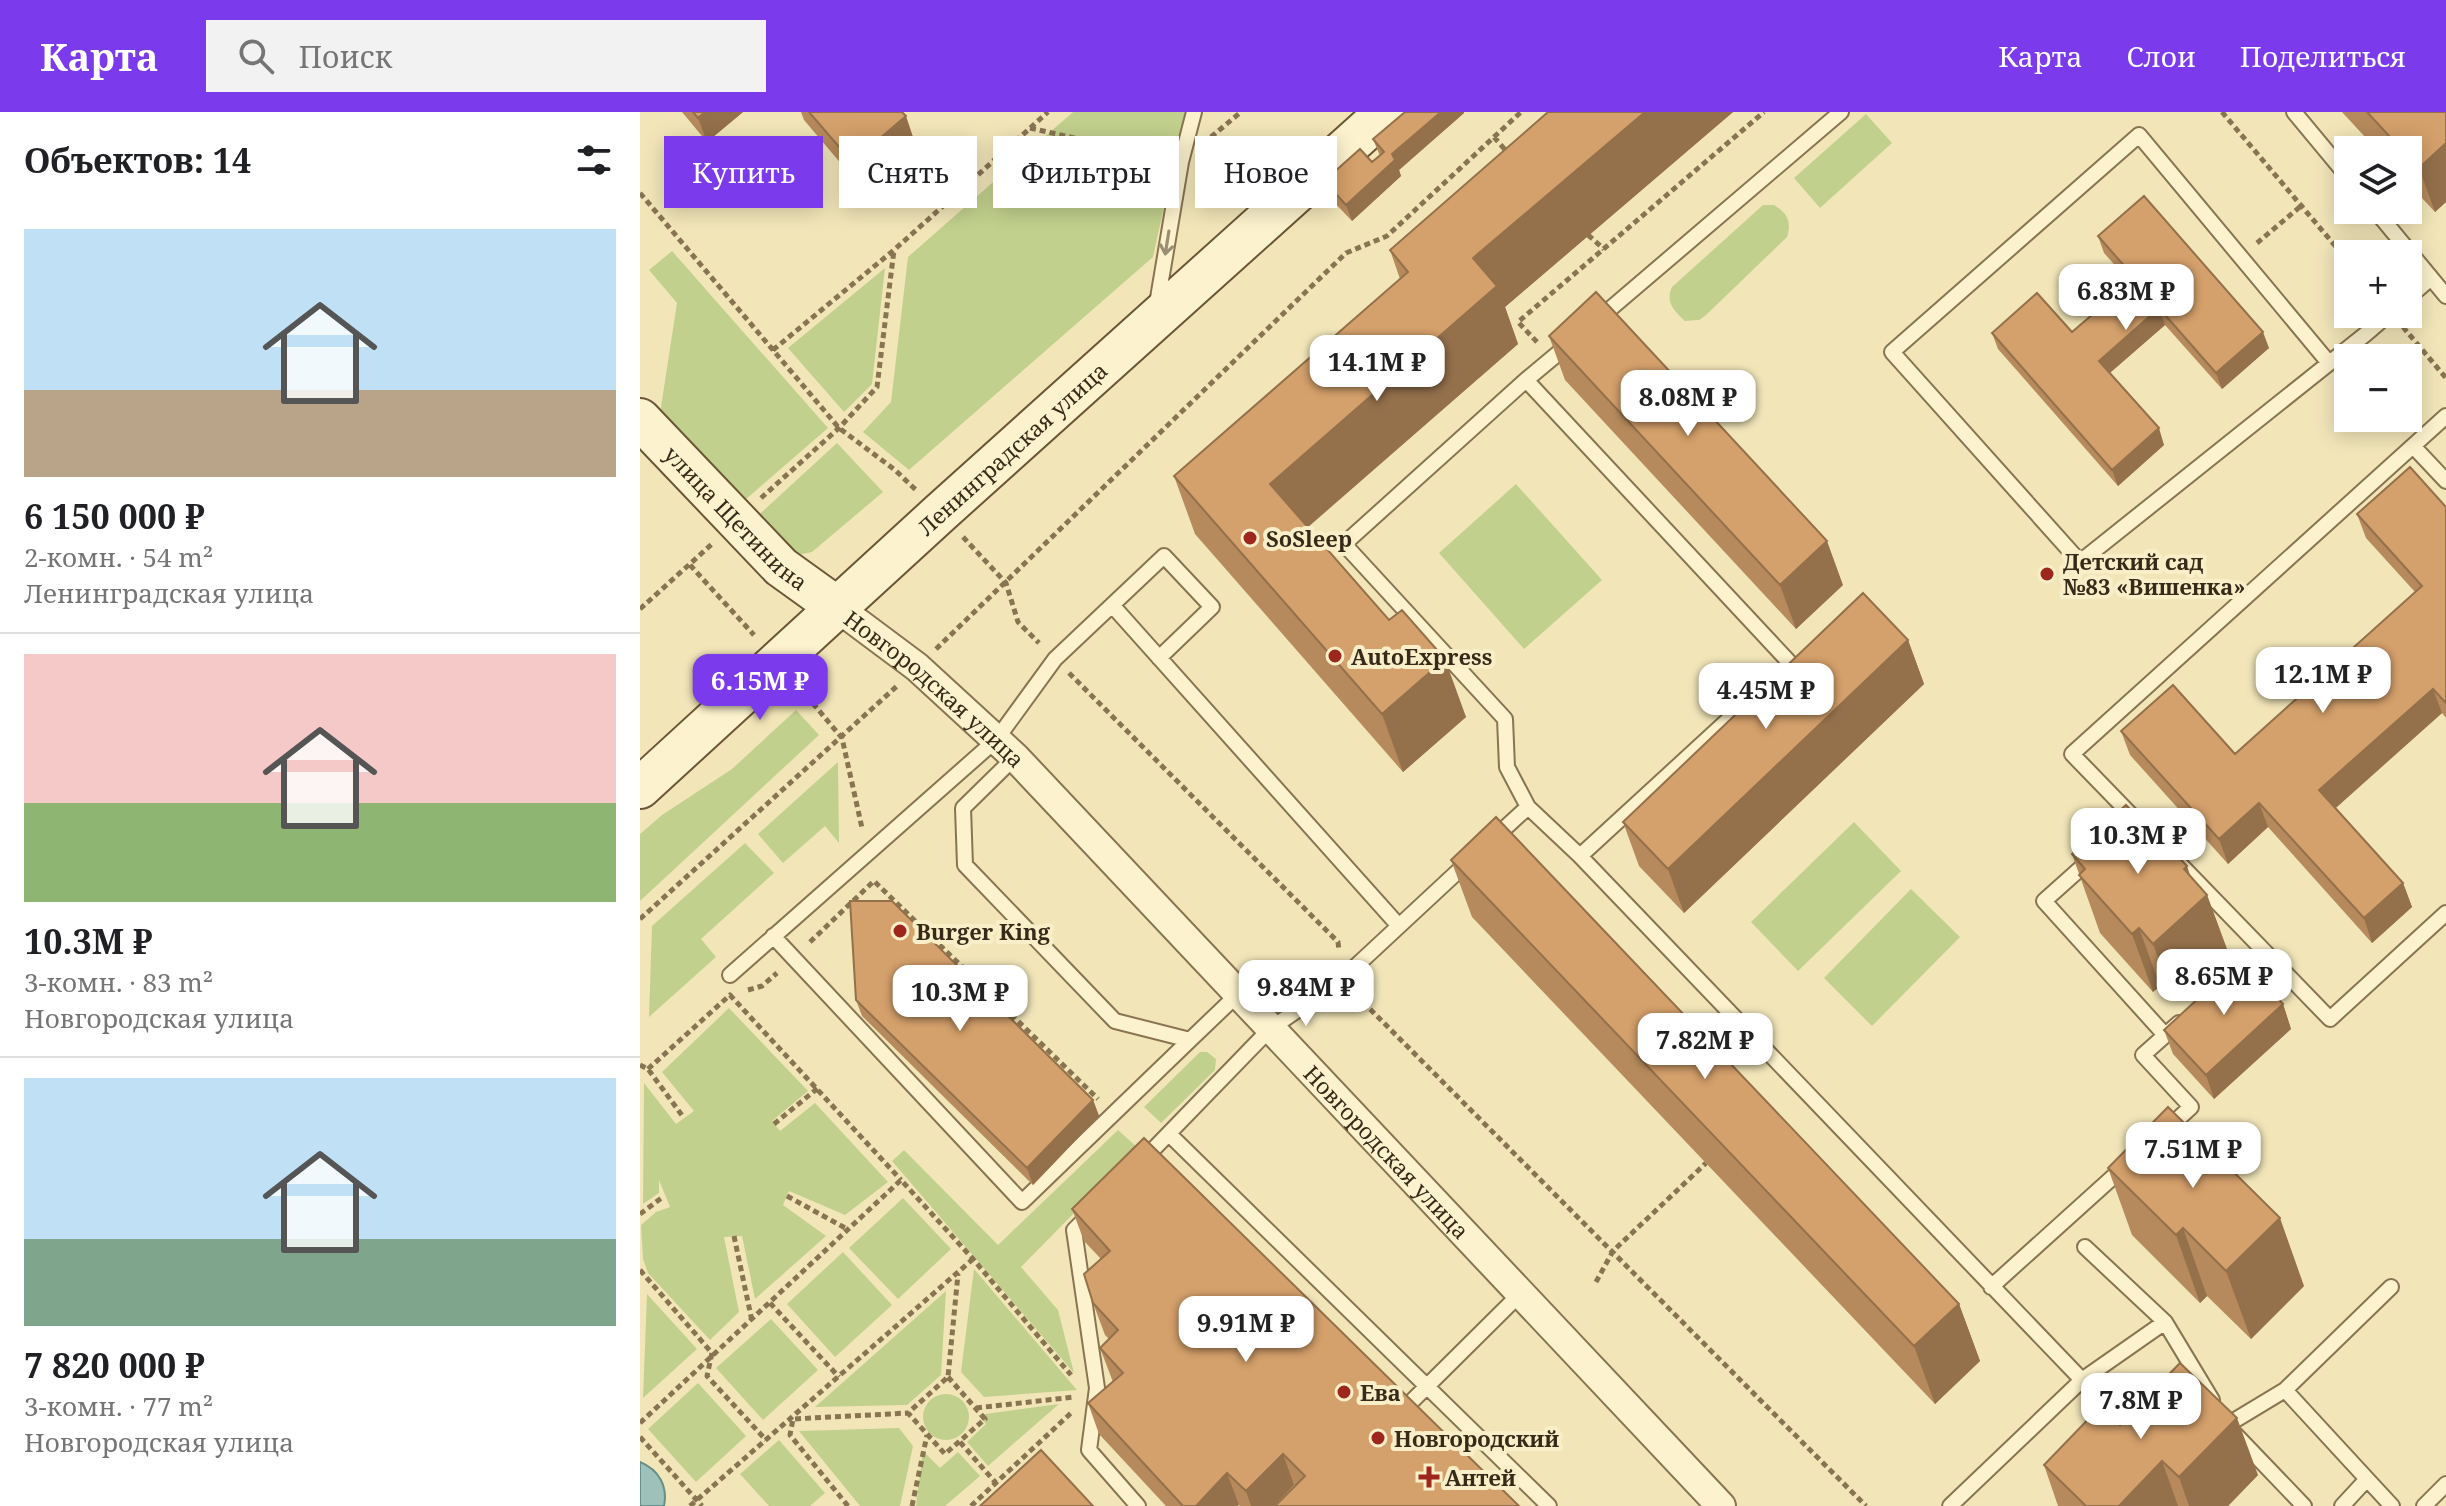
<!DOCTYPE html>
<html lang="ru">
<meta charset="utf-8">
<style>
body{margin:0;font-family:"Noto Serif",serif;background:#f2f2f2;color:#202124;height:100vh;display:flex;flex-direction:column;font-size:30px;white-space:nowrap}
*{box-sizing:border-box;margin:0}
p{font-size:26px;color:#757577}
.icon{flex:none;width:44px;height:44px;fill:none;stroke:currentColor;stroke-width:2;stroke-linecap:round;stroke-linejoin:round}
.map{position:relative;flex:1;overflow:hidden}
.details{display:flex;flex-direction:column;background:#fff;width:640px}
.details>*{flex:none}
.hud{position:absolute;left:24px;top:24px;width:760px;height:72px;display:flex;gap:16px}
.controls{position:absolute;left:1694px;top:24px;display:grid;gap:16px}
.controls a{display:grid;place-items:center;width:88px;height:88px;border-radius:0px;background:#fff;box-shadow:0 4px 20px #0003;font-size:40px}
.price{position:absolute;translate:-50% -68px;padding:0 18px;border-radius:16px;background:#fff;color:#222;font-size:26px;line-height:52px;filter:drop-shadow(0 2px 4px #0008)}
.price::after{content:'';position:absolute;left:50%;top:48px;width:24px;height:18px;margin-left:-12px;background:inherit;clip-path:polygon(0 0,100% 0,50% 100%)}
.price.current{background:#7c3aed;color:#fff}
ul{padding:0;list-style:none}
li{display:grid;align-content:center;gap:16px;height:424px;padding:0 24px}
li+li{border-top:2px solid #e0e0e0}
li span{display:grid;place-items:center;height:248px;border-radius:0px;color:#555}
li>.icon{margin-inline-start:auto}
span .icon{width:144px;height:144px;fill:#fffc;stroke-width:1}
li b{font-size:34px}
h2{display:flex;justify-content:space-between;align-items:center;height:96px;padding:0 24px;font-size:34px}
.pill{padding:0 28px;border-radius:0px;background:#fff;box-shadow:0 4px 20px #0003;font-size:28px;line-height:72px}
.pill.current{background:#7c3aed;color:#fff}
header{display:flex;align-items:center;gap:48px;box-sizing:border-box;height:112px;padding:0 40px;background:#7c3aed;color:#fff}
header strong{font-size:38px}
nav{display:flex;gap:44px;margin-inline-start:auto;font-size:28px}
.search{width:560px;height:72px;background:#f2f2f2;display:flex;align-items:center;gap:20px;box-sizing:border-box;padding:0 28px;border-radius:0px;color:#757577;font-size:30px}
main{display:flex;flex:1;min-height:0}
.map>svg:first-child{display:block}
.green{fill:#c2d08d}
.water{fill:#9ec1ba;stroke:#668f88;stroke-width:2}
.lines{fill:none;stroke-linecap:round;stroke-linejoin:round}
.lane-casing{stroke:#897452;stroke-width:18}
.street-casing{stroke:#897452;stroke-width:32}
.secondary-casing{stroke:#6b5536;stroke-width:44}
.path{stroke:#897452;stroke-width:5;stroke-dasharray:6 4;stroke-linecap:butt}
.lane{stroke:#fcf2cd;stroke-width:14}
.street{stroke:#fcf2cd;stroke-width:28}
.secondary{stroke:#fcf2cd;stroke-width:40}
.wall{fill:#b68a5c}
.shaded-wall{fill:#94704b}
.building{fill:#d4a06b;stroke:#94704b;stroke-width:2}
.oneway{stroke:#9a8e73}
.poi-dot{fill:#9d271d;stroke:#f8efc9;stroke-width:3}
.labels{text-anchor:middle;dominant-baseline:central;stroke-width:8;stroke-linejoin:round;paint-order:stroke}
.street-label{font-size:22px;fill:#372a19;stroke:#f8efc9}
.poi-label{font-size:22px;font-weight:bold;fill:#372a19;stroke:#f8efc9;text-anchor:start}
</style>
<header>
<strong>Карта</strong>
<div class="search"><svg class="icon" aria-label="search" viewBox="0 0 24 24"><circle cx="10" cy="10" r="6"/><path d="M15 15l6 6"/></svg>Поиск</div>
<nav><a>Карта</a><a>Слои</a><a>Поделиться</a></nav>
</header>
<main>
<section class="details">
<h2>Объектов: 14<svg class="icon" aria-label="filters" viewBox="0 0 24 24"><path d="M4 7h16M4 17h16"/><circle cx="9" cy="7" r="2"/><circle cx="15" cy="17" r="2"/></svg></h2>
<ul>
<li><span style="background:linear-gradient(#bfe0f5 65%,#b9a48a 0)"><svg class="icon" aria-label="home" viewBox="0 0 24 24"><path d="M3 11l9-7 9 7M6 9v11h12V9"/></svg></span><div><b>6 150 000 ₽</b><p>2-комн. · 54 m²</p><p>Ленинградская улица</p></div></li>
<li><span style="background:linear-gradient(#f6c9c9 60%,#8fb573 0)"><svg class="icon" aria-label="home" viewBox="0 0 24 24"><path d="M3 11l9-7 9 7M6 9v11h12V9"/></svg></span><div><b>10.3M ₽</b><p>3-комн. · 83 m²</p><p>Новгородская улица</p></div></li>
<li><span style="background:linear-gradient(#bfe0f5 65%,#7fa58c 0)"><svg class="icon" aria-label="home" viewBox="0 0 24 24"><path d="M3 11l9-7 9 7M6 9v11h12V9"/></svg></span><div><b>7 820 000 ₽</b><p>3-комн. · 77 m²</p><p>Новгородская улица</p></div></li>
</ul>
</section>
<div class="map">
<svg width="1806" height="1394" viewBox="0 0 1806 1394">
<rect width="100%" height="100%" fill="#f2e6b9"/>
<path class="green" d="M433 0H545L513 145 269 358 223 320 251 290 268 145Z
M1226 2 1252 31 1180 96 1154 66Z
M1123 93H1134C1147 100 1152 110 1147 125L1065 204 1059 208 1045 209C1034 199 1025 190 1032 175Z
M32 139 188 316 97 395 19 308 37 191 9 158Z
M245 156 232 272 204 300 148 236Z
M197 331 243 380 172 440 158 443 111 410Z
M876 372 962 468 884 537 799 441Z
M156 598 179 623 0 789V722L22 703 92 657Z
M198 650 199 731 185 714 143 751 118 722Z
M1214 710 1261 759 1158 859 1111 810Z
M105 731 134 761 61 827 76 845 9 905 12 814Z
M1271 777 1320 825 1232 914 1184 866Z
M89 896 168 979 132 1009 140 1019 175 991 248 1070 205 1103 149 1079 143 1093 186 1124 115 1187 102 1124 84 1125 99 1200 70 1228 8 1161 3 1147 1 1113 16 1100 30 1095 19 1068V1081L3 1092 4 971 36 1012 54 999 22 960Z
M560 940H567L576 947 575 958 521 1011 504 995Z
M478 1018 498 1036 381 1155 418 1198 434 1261 252 1049 264 1038 358 1133Z
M263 1086 311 1137 258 1187 209 1136Z
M203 1140 252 1193 195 1245 147 1192Z
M334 1157 437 1278 344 1285 321 1260Z
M306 1179 301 1263 267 1293 175 1295Z
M7 1182 57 1237 3 1286Z
M131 1207 178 1258 123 1308 76 1256Z
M58 1271 106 1324 56 1370 8 1317Z
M283 1305a23 23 0 1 1 46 0a23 23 0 1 1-46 0Z
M419 1292 348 1354 327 1330 346 1312 338 1303Z
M259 1316 273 1334 260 1394H220L159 1319Z
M139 1328 185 1381 170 1394H129L100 1362Z
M283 1339 300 1356 318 1340 340 1364 305 1394H276Z"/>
<path class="water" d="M0 1350C19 1358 28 1374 24 1394H0Z"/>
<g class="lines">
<g class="lane-casing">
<path id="lane" d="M1654 0 1708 65
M1735 98 1806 184
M1768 186 1791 166
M517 192 541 50 554 0
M956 209 1201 0
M928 233 886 268 1150 551 940 744 1442 1268 1310 1394
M1689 251 1499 23 1252 240 1440 450 1727 221 1749 202
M886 268 704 432 865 607 867 655 888 695 940 744
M1773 334 1806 369
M472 493 759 814
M375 645 323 696 325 753 475 909 550 928 598 882
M1496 708 1432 642 1806 304
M853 727 888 695
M1451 747 1404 789 1525 923
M1536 748 1690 907 1806 801
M133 824 382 1090 550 928
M90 863 356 628 415 547 524 444 572 495 519 546
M1527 1017 1551 995 1503 943 1539 911
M529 1022 909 1394
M503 1048 630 917 701 868 829 749
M452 1100 434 1118 457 1276 449 1338 498 1394
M1445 1135 1525 1210 1572 1288
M1351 1175 1484 1055
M1442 1268 1525 1210
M761 1300 880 1182
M1587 1313 1645 1278
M1595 1322 1664 1394
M1727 1367 1645 1278 1751 1175
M1702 1394 1727 1367 1752 1394
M1784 1394 1806 1372"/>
</g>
<g class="street-casing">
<g id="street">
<path id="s1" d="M198 496 277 555 375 645 1081 1394"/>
</g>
</g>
<g class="secondary-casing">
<g id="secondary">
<path id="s2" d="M0 307 141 455 198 496"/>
<path id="s3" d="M0 676 300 401 746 0"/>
</g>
</g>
<path class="path" d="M1582 0 1708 149
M390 16 519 45
M571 25 601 0
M854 25 868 41
M0 81 199 316 255 358 276 378
M948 123 964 137
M1617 131 1661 94
M1763 215 1806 266
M897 230 878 210 1124 0
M133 238 254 138 408 0
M121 386 199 316 237 275 254 138
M323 425 366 471 378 510 399 531
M50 453 114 523
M0 497 73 431
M296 537 706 141 747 124 881 0
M429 561 698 830 699 839
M160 576 202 626 222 716
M235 770 458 987
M0 807 257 574
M170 830 235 768
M108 878 122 874 137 861
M716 883 1226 1394
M0 953 8 957 44 1006
M8 957 90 883 261 1068
M134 1012 178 976
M147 1084 207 1117
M0 1102 24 1084
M94 1124 112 1209
M0 1158 72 1241 67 1264 126 1328
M956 1170 973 1139 1066 1051
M130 1191 199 1265
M308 1265 345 1307 305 1342 268 1301 308 1265 318 1162
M336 1296 434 1285
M0 1311 261 1068 333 1147 431 1263
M0 1325 62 1394
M320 1330 356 1371
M50 1394 333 1147
M208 1394 150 1323 153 1307 268 1301
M272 1394 287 1323
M331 1394 431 1301"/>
<use href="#lane" class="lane"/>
<use href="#street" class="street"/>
<use href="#secondary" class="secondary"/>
</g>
<path class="wall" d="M42 0H103L67 30Z
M161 0H262L274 28 220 74 164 8Z
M765 0H824V1L759 58 761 64 712 109 690 86 684 69 732 50 740 44 733 27Z
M908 0H1093L865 195 878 232 667 415 826 605 763 660 555 422 534 364 760 167 750 138Z
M1702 0H1806V90L1795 100 1768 71V38H1737Z
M1458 124 1629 236 1582 277 1525 213 1470 261 1524 333 1478 374 1358 237 1352 221 1432 220 1490 170 1464 141Z
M909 224 1203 473 1156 517 925 268Z
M1806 395V606L1802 601 1695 696 1763 771 1772 795 1732 831 1628 715 1588 752 1490 643 1481 619 1595 642 1775 480 1726 426 1717 402Z
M1268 528 1284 572 1044 801 999 754 983 710Z
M1432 742 1550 764 1567 783 1588 840 1534 889 1520 874 1513 880 1460 821Z
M811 748 1319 1192 1340 1249 1295 1292 832 805Z
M216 888 453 988 459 1004 393 1073 222 904Z
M1643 892 1651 917 1574 987 1533 942 1524 918Z
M1468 1056 1664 1174 1611 1227 1567 1184 1560 1191 1492 1123Z
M432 1097 879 1394 654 1373 634 1394H600L599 1393 597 1394H526L459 1322 448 1291 473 1270 460 1236 469 1227 465 1223 453 1191 461 1147 444 1129Z
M1480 1313 1618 1363 1588 1394H1418L1404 1353Z"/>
<path class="shaded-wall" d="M65 0H103L67 30 58 6Z
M801 0H824V1L759 58 761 64 712 109 706 93 752 42Z
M1005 0H1093L865 195 878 232 651 430 630 372 833 146Z
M266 4 274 28 220 74 212 50Z
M1806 31V90L1795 100 1779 56Z
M1519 196 1525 213 1465 265 1459 249Z
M1623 220 1629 236 1582 277 1576 261Z
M1519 316 1524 333 1478 374 1472 358Z
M1187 429 1203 473 1156 517 1140 473Z
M1268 528 1284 572 1044 801 1028 757Z
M805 547 826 605 763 660 742 602Z
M1793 577 1802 601 1688 703 1679 678Z
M1619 691 1628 715 1588 752 1579 727Z
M1547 754 1559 790 1567 783 1588 840 1534 889 1513 832 1544 757Z
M1763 771 1772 795 1732 831 1724 806Z
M1499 816 1520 874 1513 880 1492 822Z
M1643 892 1651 917 1574 987 1566 963Z
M453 988 459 1004 393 1073 387 1056Z
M1640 1106 1664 1174 1611 1227 1586 1159Z
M1543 1116 1567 1184 1560 1191 1536 1123Z
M1319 1192 1340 1249 1295 1292 1274 1234Z
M1597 1306 1618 1363 1588 1394H1549L1539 1365Z
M643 1342 654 1373 634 1394H611L606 1379Z
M1522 1349 1538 1394H1479Z
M587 1361 599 1393 597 1394H556Z"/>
<path class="building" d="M53 0H65L58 6Z
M169 0H262L266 4 212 50Z
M765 0H801L752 42 755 48 706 93 684 69 720 37 732 50 744 40 733 27Z
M908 0H1005L833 146 857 174 630 372 749 508 762 498 805 547 742 602 534 364 768 160 750 138Z
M1727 0H1806V31L1779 56 1768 44V38H1762Z
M1504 84 1623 220 1576 261 1519 196 1459 249 1519 316 1472 358 1352 221 1397 181 1432 220 1495 166 1458 124Z
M956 180 1187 429 1140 473 909 224Z
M1770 355 1806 395V591L1793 577 1679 678 1763 771 1724 806 1619 691 1579 727 1481 619 1533 573 1595 642 1782 474 1717 402Z
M1223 481 1268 528 1028 757 983 710Z
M1486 693 1500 708 1503 706 1547 754 1544 757 1567 783 1513 832 1499 816 1492 822 1439 763 1445 757 1432 742Z
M856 705 1319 1192 1274 1234 811 748Z
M210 789H252L453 988 387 1056 216 888Z
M1601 847 1643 892 1566 963 1524 918Z
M1528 995 1640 1106 1586 1159 1543 1116 1536 1123 1468 1056Z
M504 1026 879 1394H635L665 1364 643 1342 606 1379 587 1361 556 1394H543L448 1291 483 1261 460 1236 478 1218 453 1191 444 1162 470 1139 432 1097Z
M1540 1251 1597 1306 1539 1365 1522 1349 1479 1394H1446L1404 1353 1461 1294 1480 1313Z
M401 1338 453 1394H340Z"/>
<defs><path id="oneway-shaft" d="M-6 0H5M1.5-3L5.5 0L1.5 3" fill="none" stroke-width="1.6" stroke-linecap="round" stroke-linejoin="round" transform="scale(2)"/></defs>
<use class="oneway" href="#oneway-shaft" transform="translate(527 131) rotate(99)"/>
<g class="poi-dot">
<circle cx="610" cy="426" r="8"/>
<circle cx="1407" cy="462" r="8"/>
<circle cx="695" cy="544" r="8"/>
<circle cx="260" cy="819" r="8"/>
<circle cx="704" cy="1280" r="8"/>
<circle cx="738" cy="1326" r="8"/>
<path d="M785 1353h8v8h8v8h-8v8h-8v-8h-8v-8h8z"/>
</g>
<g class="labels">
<g class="street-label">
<text stroke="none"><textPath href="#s3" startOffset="504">Ленинградская улица</textPath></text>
<text stroke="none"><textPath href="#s2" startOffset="138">улица Щетинина</textPath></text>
<text stroke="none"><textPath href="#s1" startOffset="126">Новгородская улица</textPath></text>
<text stroke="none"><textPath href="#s1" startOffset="774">Новгородская улица</textPath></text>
</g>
<g class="poi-label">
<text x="626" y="426">SoSleep</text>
<text x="1423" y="449">Детский сад<tspan x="1423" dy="25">№83 «Вишенка»</tspan></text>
<text x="711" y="544">AutoExpress</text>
<text x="276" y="819">Burger King</text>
<text x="720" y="1280">Ева</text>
<text x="754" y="1326">Новгородский</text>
<text x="805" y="1365">Антей</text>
</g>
</g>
</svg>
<div class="controls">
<a><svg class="icon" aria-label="layers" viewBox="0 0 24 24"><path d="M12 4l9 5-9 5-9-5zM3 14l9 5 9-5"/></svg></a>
<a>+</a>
<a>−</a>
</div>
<b class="price" style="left:1486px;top:220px">6.83M ₽</b>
<b class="price" style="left:737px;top:291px">14.1M ₽</b>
<b class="price" style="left:1048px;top:326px">8.08M ₽</b>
<b class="price" style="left:1683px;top:603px">12.1M ₽</b>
<b class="price current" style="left:120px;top:610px">6.15M ₽</b>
<b class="price" style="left:1126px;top:619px">4.45M ₽</b>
<b class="price" style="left:1498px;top:764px">10.3M ₽</b>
<b class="price" style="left:1584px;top:905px">8.65M ₽</b>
<b class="price" style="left:666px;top:916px">9.84M ₽</b>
<b class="price" style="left:320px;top:921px">10.3M ₽</b>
<b class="price" style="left:1065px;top:969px">7.82M ₽</b>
<b class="price" style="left:1553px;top:1078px">7.51M ₽</b>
<b class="price" style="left:606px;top:1252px">9.91M ₽</b>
<b class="price" style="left:1501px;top:1329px">7.8M ₽</b>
<div class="hud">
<a class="pill current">Купить</a>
<a class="pill">Снять</a>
<a class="pill">Фильтры</a>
<a class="pill">Новое</a>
</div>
</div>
</main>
